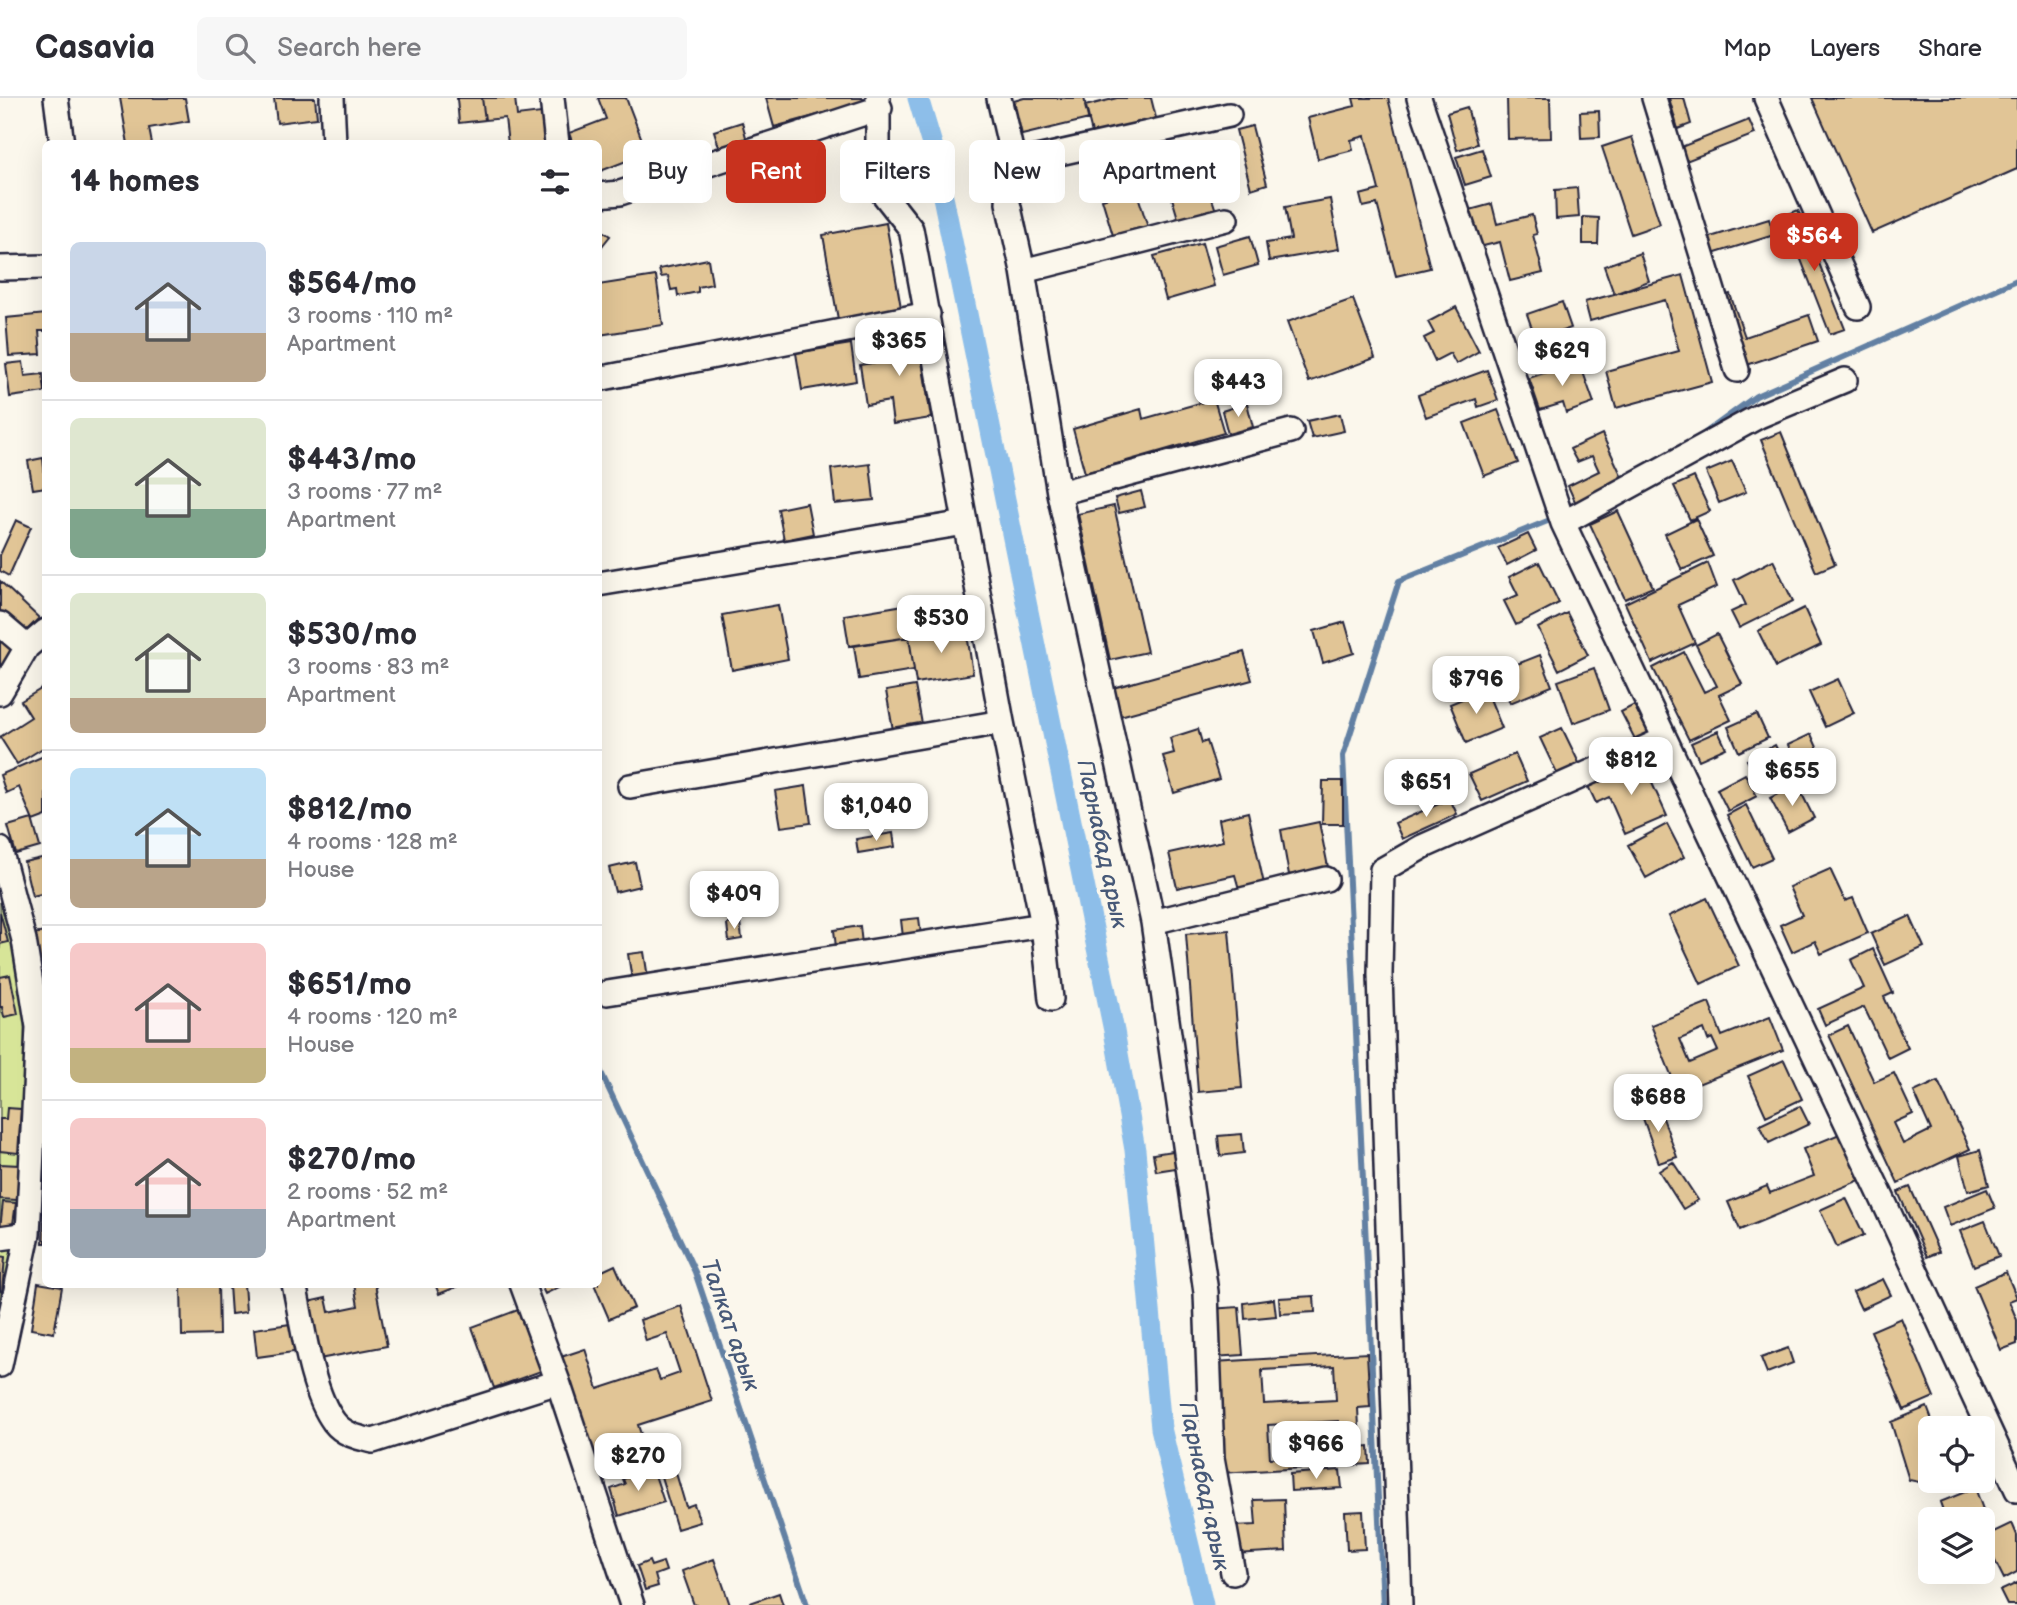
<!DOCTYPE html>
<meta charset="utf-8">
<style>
body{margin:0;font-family:"Balsamiq Sans",sans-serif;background:#f7f7f7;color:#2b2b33;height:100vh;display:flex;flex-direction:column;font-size:26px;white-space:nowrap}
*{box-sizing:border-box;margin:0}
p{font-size:23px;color:#7c7c81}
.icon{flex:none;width:38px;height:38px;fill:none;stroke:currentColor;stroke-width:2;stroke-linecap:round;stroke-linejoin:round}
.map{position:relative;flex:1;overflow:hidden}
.panel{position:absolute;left:42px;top:42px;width:560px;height:1148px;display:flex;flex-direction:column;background:#fff;border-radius:10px;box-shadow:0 7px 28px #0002}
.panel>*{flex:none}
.guide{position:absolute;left:623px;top:42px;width:665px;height:63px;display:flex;gap:14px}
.controls{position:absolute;left:1918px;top:1318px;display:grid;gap:14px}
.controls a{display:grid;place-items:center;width:77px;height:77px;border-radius:10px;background:#fff;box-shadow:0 7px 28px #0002;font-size:35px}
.price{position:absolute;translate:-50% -60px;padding:0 16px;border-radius:14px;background:#fff;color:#222;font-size:23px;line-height:46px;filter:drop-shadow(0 2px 4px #0008)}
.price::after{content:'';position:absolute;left:50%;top:42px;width:21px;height:16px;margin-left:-10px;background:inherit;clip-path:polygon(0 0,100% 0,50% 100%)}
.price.current{background:#c8321e;color:#fff}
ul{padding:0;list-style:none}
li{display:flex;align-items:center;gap:21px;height:175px;padding:0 28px}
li+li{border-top:2px solid #e1e1e2}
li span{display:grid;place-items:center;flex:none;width:196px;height:140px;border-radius:10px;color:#555}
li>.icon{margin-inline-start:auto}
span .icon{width:84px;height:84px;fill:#fffc;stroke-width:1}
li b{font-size:30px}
h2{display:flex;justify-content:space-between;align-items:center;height:84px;padding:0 28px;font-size:30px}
.tag{padding:0 24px;border-radius:10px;background:#fff;box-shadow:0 7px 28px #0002;font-size:24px;line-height:63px}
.tag.current{background:#c8321e;color:#fff}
header{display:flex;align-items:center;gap:42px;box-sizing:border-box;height:98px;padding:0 35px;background:#fff;border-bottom:2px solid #e1e1e2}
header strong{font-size:33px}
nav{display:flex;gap:38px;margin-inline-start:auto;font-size:24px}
.search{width:490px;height:63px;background:#f7f7f7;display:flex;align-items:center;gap:18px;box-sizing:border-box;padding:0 24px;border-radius:10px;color:#7c7c81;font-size:26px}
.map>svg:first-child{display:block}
.green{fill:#d7e598;stroke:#7c846a;stroke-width:2}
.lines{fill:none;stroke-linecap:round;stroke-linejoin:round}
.stream{stroke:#6280a3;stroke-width:6}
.canal{stroke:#8dbee9;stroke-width:21}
.building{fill:#e1c596;stroke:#22223b;stroke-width:2;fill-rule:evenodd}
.minor-casing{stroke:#22223b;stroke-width:28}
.minor{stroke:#fbf7ec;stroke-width:23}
.labels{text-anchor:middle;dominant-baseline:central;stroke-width:7;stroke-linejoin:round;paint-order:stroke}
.water-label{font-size:23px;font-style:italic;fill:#475978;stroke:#fbf7ec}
</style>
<header>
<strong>Casavia</strong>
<div class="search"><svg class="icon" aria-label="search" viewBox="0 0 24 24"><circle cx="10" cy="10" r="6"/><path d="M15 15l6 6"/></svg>Search here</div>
<nav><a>Map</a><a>Layers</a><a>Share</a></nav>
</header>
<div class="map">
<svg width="2017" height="1507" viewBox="0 0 2017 1507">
<rect width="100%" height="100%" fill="#fbf7ec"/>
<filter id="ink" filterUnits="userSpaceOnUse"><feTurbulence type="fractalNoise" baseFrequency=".0143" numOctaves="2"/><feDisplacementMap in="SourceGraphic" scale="14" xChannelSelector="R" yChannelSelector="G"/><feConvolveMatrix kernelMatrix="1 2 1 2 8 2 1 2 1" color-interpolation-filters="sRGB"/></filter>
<g filter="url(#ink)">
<path class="green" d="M0 753 24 899 27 1083 0 1267Z"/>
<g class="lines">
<path class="stream" d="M1701 338 1756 298 2017 182
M598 968 695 1174 807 1507
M1383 1507 1343 658 1399 483 1555 420"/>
<path class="canal" d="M918 0 933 50 1114 933 1135 1052 1161 1330 1203 1507"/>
</g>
<path class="building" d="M120 0H185L189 23 149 30 152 46H128Z
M274 0H315L317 20 277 25Z
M457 0H482L485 22 459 25Z
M482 0H515L517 18 549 14 552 46H508L505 20 485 22Z
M598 0H626L647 55 598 74V46H573L569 35 606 21Z
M766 0H876V1L774 29Z
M1024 0H1084L1089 21 1022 37 1014 3Z
M1117 0H1151L1157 24 1093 39 1085 8Z
M1353 0H1388L1430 170 1396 178 1377 106 1363 109 1360 97 1379 92 1365 38 1351 42 1353 52 1318 61 1308 20 1355 8Z
M1507 0H1550L1551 40 1508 41Z
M1669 0H1684L1691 26 1678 31Z
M1812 0H2017V71L1872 135Z
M1467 9 1477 46 1457 52 1447 15Z
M1599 13 1600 39 1581 40 1580 14Z
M1749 22 1755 36 1686 63 1681 49Z
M742 24 747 43 720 52 714 33Z
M1252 28 1267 86 1251 91 1236 32Z
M1632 39 1660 126 1631 136 1602 49Z
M1482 51 1491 79 1465 87 1456 59Z
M1205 79 1217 116 1180 127 1169 90Z
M1577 90 1579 119 1556 121 1555 92Z
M1136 91 1149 133 1115 144 1102 101Z
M1330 101 1339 151 1269 163 1266 145 1291 141 1285 109Z
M1492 106 1497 126 1532 117 1537 136 1533 137 1543 175 1510 183 1500 144 1479 149 1470 112Z
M1798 112 1845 231 1830 236 1784 118Z
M1583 119 1599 120 1598 146H1583Z
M1769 121 1774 137 1706 158 1701 142Z
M886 125 902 215 839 227 823 137Z
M598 130 610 138 598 153Z
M1250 138 1258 167 1223 177 1215 148Z
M1202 145 1214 188 1166 202 1154 158Z
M1640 155 1649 183 1614 196 1604 168Z
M708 161 712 186 698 189V194L678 198 677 191 671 192 668 178 661 179 659 171Z
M1683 177 1712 284 1616 310 1606 273 1679 253 1665 202 1590 223 1585 204Z
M656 178 663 227 599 237 598 187Z
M1730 196 1745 239 1809 217 1818 243 1741 269 1717 200Z
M1353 201 1375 260 1309 284 1287 224Z
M1562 204 1571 230 1536 242 1527 216Z
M1456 209 1479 253 1456 266 1450 255 1435 263 1424 240 1434 235 1428 224Z
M46 216V233H39L41 256 9 258 6 220Z
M917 231 931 320 893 326 890 303 866 307 860 267 883 263 880 237Z
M851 246 856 283 802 292 796 255Z
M1579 263 1594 305 1566 315 1563 305 1540 312 1529 280Z
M23 264 25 278 43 276 45 294 10 299 6 266Z
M1487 272 1498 302 1478 309 1476 301 1426 319 1418 297Z
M1214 301 1224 335 1085 375 1073 331 1141 311 1143 321Z
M1247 305 1253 329 1228 336 1222 313Z
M1498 312 1518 365 1484 378 1464 325Z
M1340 316 1344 333 1312 340 1307 323Z
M1781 334 1835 466 1816 474 1761 342Z
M1602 336 1625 385 1577 408 1568 388 1599 373 1592 358 1577 364 1570 351Z
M43 360 46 389 33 391 28 363Z
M1732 363 1746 394 1719 405 1706 374Z
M870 366 874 402 835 406 831 371Z
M1694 379 1710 413 1690 422 1674 388Z
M1141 393 1145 409 1119 415 1115 400Z
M807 405 813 436 784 442 778 411Z
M1114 408 1147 554 1110 562 1078 416Z
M1618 413 1653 489 1625 501 1590 426Z
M1696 421 1713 458 1682 472 1665 436Z
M16 422 31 429 9 478 0 473V457Z
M1528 436 1536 452 1507 467 1498 450Z
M1773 462 1793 503 1739 530 1731 514 1746 507 1734 482Z
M1539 464 1559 505 1516 527 1504 503 1518 497 1509 479Z
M1708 465 1717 489 1678 507 1695 545 1652 565 1625 505Z
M0 483 39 520 18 541 0 523Z
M778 507 788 561 732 572 722 517Z
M904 507 909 539 849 548 844 517Z
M1804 510 1821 547 1776 569 1758 533Z
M1567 515 1588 557 1559 572 1538 530Z
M1345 524 1354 555 1323 565 1314 533Z
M966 529 973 576 916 585 909 539Z
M1717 536 1742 586 1719 597 1731 622 1689 642 1653 570 1684 554 1704 594 1717 588 1696 547Z
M0 538 19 551 0 581Z
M909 539 914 572 859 581 854 548Z
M1244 554 1252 582 1120 618 1113 590Z
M1540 557 1552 588 1510 605 1497 574Z
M1594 570 1609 612 1573 625 1558 583Z
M1838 581 1854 615 1825 629 1809 594Z
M46 588V648L17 666 0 639 31 619 21 603Z
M915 588 922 626 893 632 886 593Z
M1486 591 1502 630 1466 645 1450 606Z
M1634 607 1651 640 1638 647 1621 614Z
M1757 616 1768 640 1739 654 1728 629Z
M1562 630 1581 669 1559 680 1540 640Z
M1198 631 1202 645 1207 643 1219 681 1174 695 1163 658 1174 655 1170 640Z
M1718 633 1726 650 1699 662 1691 645Z
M1811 636 1828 674 1805 685 1788 647Z
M1775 647 1791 679 1763 693 1747 662Z
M1515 656 1527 683 1482 703 1469 676Z
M46 657V718L33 723 19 689 6 695 0 677Z
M1642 663 1667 718 1625 736 1609 699 1596 705 1588 688Z
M1745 676 1757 698 1728 713 1717 691Z
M1323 683H1343V726H1322Z
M1797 686 1814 720 1788 734 1770 700Z
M806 688 811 725 781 729 775 693Z
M1450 701 1457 716 1402 741 1395 725Z
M1746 707 1772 760 1752 769 1727 717Z
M1248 714 1264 786 1239 791 1235 777 1177 790 1169 755 1223 743 1219 721Z
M32 721 40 749 16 756 8 728Z
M1319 724 1328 769 1289 777 1281 732Z
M1667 726 1684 759 1646 780 1628 747Z
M893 735 895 749 858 755 856 741Z
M46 759V795L32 798 24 764Z
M635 764 640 788 615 794 609 770Z
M1830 771 1845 803 1853 800 1868 835 1821 856 1815 843 1792 854 1780 827 1802 817 1789 789Z
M1707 800 1739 868 1701 886 1669 818Z
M0 814 8 844 0 846Z
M1910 818 1924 849 1885 867 1871 836Z
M919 820 921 836 903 839 901 822Z
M740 824 742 841 729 843 727 826Z
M860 828 862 846 836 849 834 832Z
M1229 832 1242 990 1198 994 1186 836Z
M46 834V891L42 892 32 836Z
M1873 851 1893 895 1884 899 1908 950 1888 960 1864 909 1825 927 1818 911 1864 890 1851 862Z
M644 854 648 880 632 882 628 856Z
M10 877 18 916 4 919 2 909H0V879Z
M1709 904 1722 938 1770 919 1783 952 1678 994 1651 927ZM1704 931 1708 942 1712 940 1718 953 1690 965 1680 941Z
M1848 928 1874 984 1894 975 1913 1016 1893 1025 1903 1046 1931 1032 1914 994 1938 983 1970 1051 1898 1085 1829 937Z
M1784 962 1802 1001 1766 1018 1748 978Z
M1658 1006 1677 1059 1659 1065 1640 1012Z
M1800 1008 1809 1026 1769 1045 1760 1027Z
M7 1010 21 1011 18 1055 0 1053V1021H6Z
M1842 1035 1860 1082 1740 1132 1728 1104 1767 1088 1770 1095 1814 1078 1803 1051Z
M1242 1036 1244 1055 1220 1058 1218 1038Z
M46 1051V1145H43Z
M1980 1052 1989 1087 1968 1093 1959 1058Z
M1173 1053 1176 1070 1156 1073 1153 1056Z
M1673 1064 1698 1102 1683 1111 1659 1073Z
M0 1066 19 1067 17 1102 0 1101Z
M1910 1089 1939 1154 1927 1159 1898 1094Z
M1987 1091 1995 1110 1950 1128 1943 1109Z
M1846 1100 1864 1137 1837 1149 1820 1112Z
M3 1104 16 1105 12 1133 0 1131Z
M1985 1123 1999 1158 1974 1168 1960 1133Z
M0 1158 5 1159 2 1194 0 1193Z
M615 1167 634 1210 609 1221 594 1186H598V1175Z
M2006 1174 2017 1200 2009 1203 2017 1222V1246L2001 1252 1974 1188Z
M1883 1181 1891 1197 1861 1211 1853 1194Z
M38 1185 62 1189 54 1235 31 1231Z
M181 1186H218L219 1237 182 1238Z
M244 1186 246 1214 231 1216 229 1187Z
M354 1186H375L387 1248 319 1261 308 1204 326 1200 329 1214 358 1208Z
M435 1186H464L439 1196Z
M540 1186H565L545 1196Z
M1314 1198 1315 1214 1280 1216 1279 1200Z
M1274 1201 1276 1218 1245 1221 1244 1205Z
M681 1208 712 1303 638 1327 646 1352 597 1369 561 1259 585 1251 598 1291 656 1272 660 1282 680 1275 667 1236 646 1243 640 1222Z
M1239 1209 1243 1257 1213 1259 1209 1211Z
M518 1212 541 1273 494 1290 472 1229Z
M1901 1220 1934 1299 1904 1312 1871 1233Z
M298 1225 301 1253 257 1259 254 1231Z
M1788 1250 1793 1265 1767 1275 1761 1260Z
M1367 1255 1370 1309 1358 1310 1360 1349 1369 1348 1370 1366 1220 1375 1214 1264ZM1334 1268 1336 1302 1264 1306 1262 1272ZM1339 1323 1341 1356 1270 1360 1268 1327Z
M1927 1309 1935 1330H1930V1382H1936L1934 1387 1909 1382 1891 1324Z
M671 1358 686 1409 694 1406 700 1424 677 1431 656 1362Z
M653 1371 664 1404 619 1418 611 1391 625 1386 623 1381Z
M1340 1372 1342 1390 1291 1393 1290 1376Z
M1975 1390 1990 1430 1983 1433V1421H1946L1940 1404Z
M1284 1401 1286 1453 1235 1456 1234 1428 1256 1427 1254 1402Z
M1363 1413 1365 1451 1347 1452 1345 1414Z
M2012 1425 2017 1437V1474L2004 1481 1983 1439Z
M714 1461 730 1507H694L682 1473Z
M649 1463 651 1468 663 1464 666 1473 655 1477 658 1488 645 1492 637 1468Z
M2017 1485V1507H2007L2000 1493Z
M779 1495 783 1507H751L750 1505Z"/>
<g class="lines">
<g class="minor-casing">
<path id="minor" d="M56 0 62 46
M332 0 334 46
M552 0 557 46
M878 0V89L911 131 1002 624 1043 827 1051 901
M999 0 1011 52 1008 105 1023 173 1059 395 1153 824 1206 1194 1212 1360 1233 1475
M1419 0 1563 425 1884 1104 2017 1392
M1654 0 1737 272
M1766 0 1858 209
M1010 66 1229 17
M598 97 620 95 880 10
M0 170 46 169
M1023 173 1226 121
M598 281 928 216
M1059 395 1291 333
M1563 425 1759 318 1845 282
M598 486 965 425
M0 526 27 549
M0 595 27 549 46 533
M630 688 1002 624
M0 751 24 842 38 929 28 1136 0 1267
M1153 824 1326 781
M607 895 1043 827
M0 1140 28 1136
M294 1186C303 1226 310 1292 334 1324 344 1337 360 1340 373 1343L558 1284
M522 1186 558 1284 632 1507
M1400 1507 1380 876 1382 772 1422 749 1665 641"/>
</g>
<use href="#minor" class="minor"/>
</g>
</g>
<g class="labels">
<g class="water-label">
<text transform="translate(1102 746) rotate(78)">Парнабад арык</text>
<text transform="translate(730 1227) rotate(71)">Талкат арык</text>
<text transform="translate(1204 1388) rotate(78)">Парнабад арык</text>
</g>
</g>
</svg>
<div class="controls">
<a><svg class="icon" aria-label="locate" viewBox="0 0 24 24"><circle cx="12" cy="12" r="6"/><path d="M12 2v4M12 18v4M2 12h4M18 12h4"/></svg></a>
<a><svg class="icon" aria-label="layers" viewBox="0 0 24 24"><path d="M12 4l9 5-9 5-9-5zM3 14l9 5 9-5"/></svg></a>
</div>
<b class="price current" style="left:1814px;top:175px">$564</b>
<b class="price" style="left:899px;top:280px">$365</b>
<b class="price" style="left:1562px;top:290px">$629</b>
<b class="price" style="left:1238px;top:321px">$443</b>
<b class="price" style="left:941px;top:557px">$530</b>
<b class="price" style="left:1476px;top:618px">$796</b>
<b class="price" style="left:1631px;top:699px">$812</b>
<b class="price" style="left:1792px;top:710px">$655</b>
<b class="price" style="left:1426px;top:721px">$651</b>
<b class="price" style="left:876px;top:745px">$1,040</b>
<b class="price" style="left:734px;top:833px">$409</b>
<b class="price" style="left:1658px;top:1036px">$688</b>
<b class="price" style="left:1316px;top:1383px">$966</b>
<b class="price" style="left:638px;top:1395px">$270</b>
<div class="guide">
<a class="tag">Buy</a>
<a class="tag current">Rent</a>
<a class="tag">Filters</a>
<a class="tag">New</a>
<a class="tag">Apartment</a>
</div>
<section class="panel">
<h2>14 homes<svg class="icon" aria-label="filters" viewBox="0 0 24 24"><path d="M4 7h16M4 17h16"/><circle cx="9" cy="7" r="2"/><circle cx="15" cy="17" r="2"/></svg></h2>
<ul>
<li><span style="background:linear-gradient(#c9d6e8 65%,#b9a48a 0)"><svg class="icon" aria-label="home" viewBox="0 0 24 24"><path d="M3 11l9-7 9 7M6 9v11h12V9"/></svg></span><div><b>$564/mo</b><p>3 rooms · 110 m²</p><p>Apartment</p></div></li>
<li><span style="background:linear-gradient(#dfe7d0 65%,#7fa58c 0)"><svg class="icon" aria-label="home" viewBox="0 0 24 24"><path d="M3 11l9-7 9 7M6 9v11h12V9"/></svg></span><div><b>$443/mo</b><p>3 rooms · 77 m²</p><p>Apartment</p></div></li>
<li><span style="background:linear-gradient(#dfe7d0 75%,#b9a48a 0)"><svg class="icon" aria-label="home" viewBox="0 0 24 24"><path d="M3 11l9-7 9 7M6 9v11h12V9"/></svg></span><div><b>$530/mo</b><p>3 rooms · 83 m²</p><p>Apartment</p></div></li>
<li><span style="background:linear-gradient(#bfe0f5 65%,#b9a48a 0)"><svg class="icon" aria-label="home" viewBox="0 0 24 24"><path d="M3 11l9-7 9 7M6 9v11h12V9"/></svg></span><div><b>$812/mo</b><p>4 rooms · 128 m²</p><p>House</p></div></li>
<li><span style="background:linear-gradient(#f6c9c9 75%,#c2b280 0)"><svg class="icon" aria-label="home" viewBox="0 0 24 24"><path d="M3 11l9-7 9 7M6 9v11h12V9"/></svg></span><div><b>$651/mo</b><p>4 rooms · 120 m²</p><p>House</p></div></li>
<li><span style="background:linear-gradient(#f6c9c9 65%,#9aa5b1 0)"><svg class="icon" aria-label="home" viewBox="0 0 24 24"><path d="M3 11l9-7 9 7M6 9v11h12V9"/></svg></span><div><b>$270/mo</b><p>2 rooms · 52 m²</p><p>Apartment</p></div></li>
</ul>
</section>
</div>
